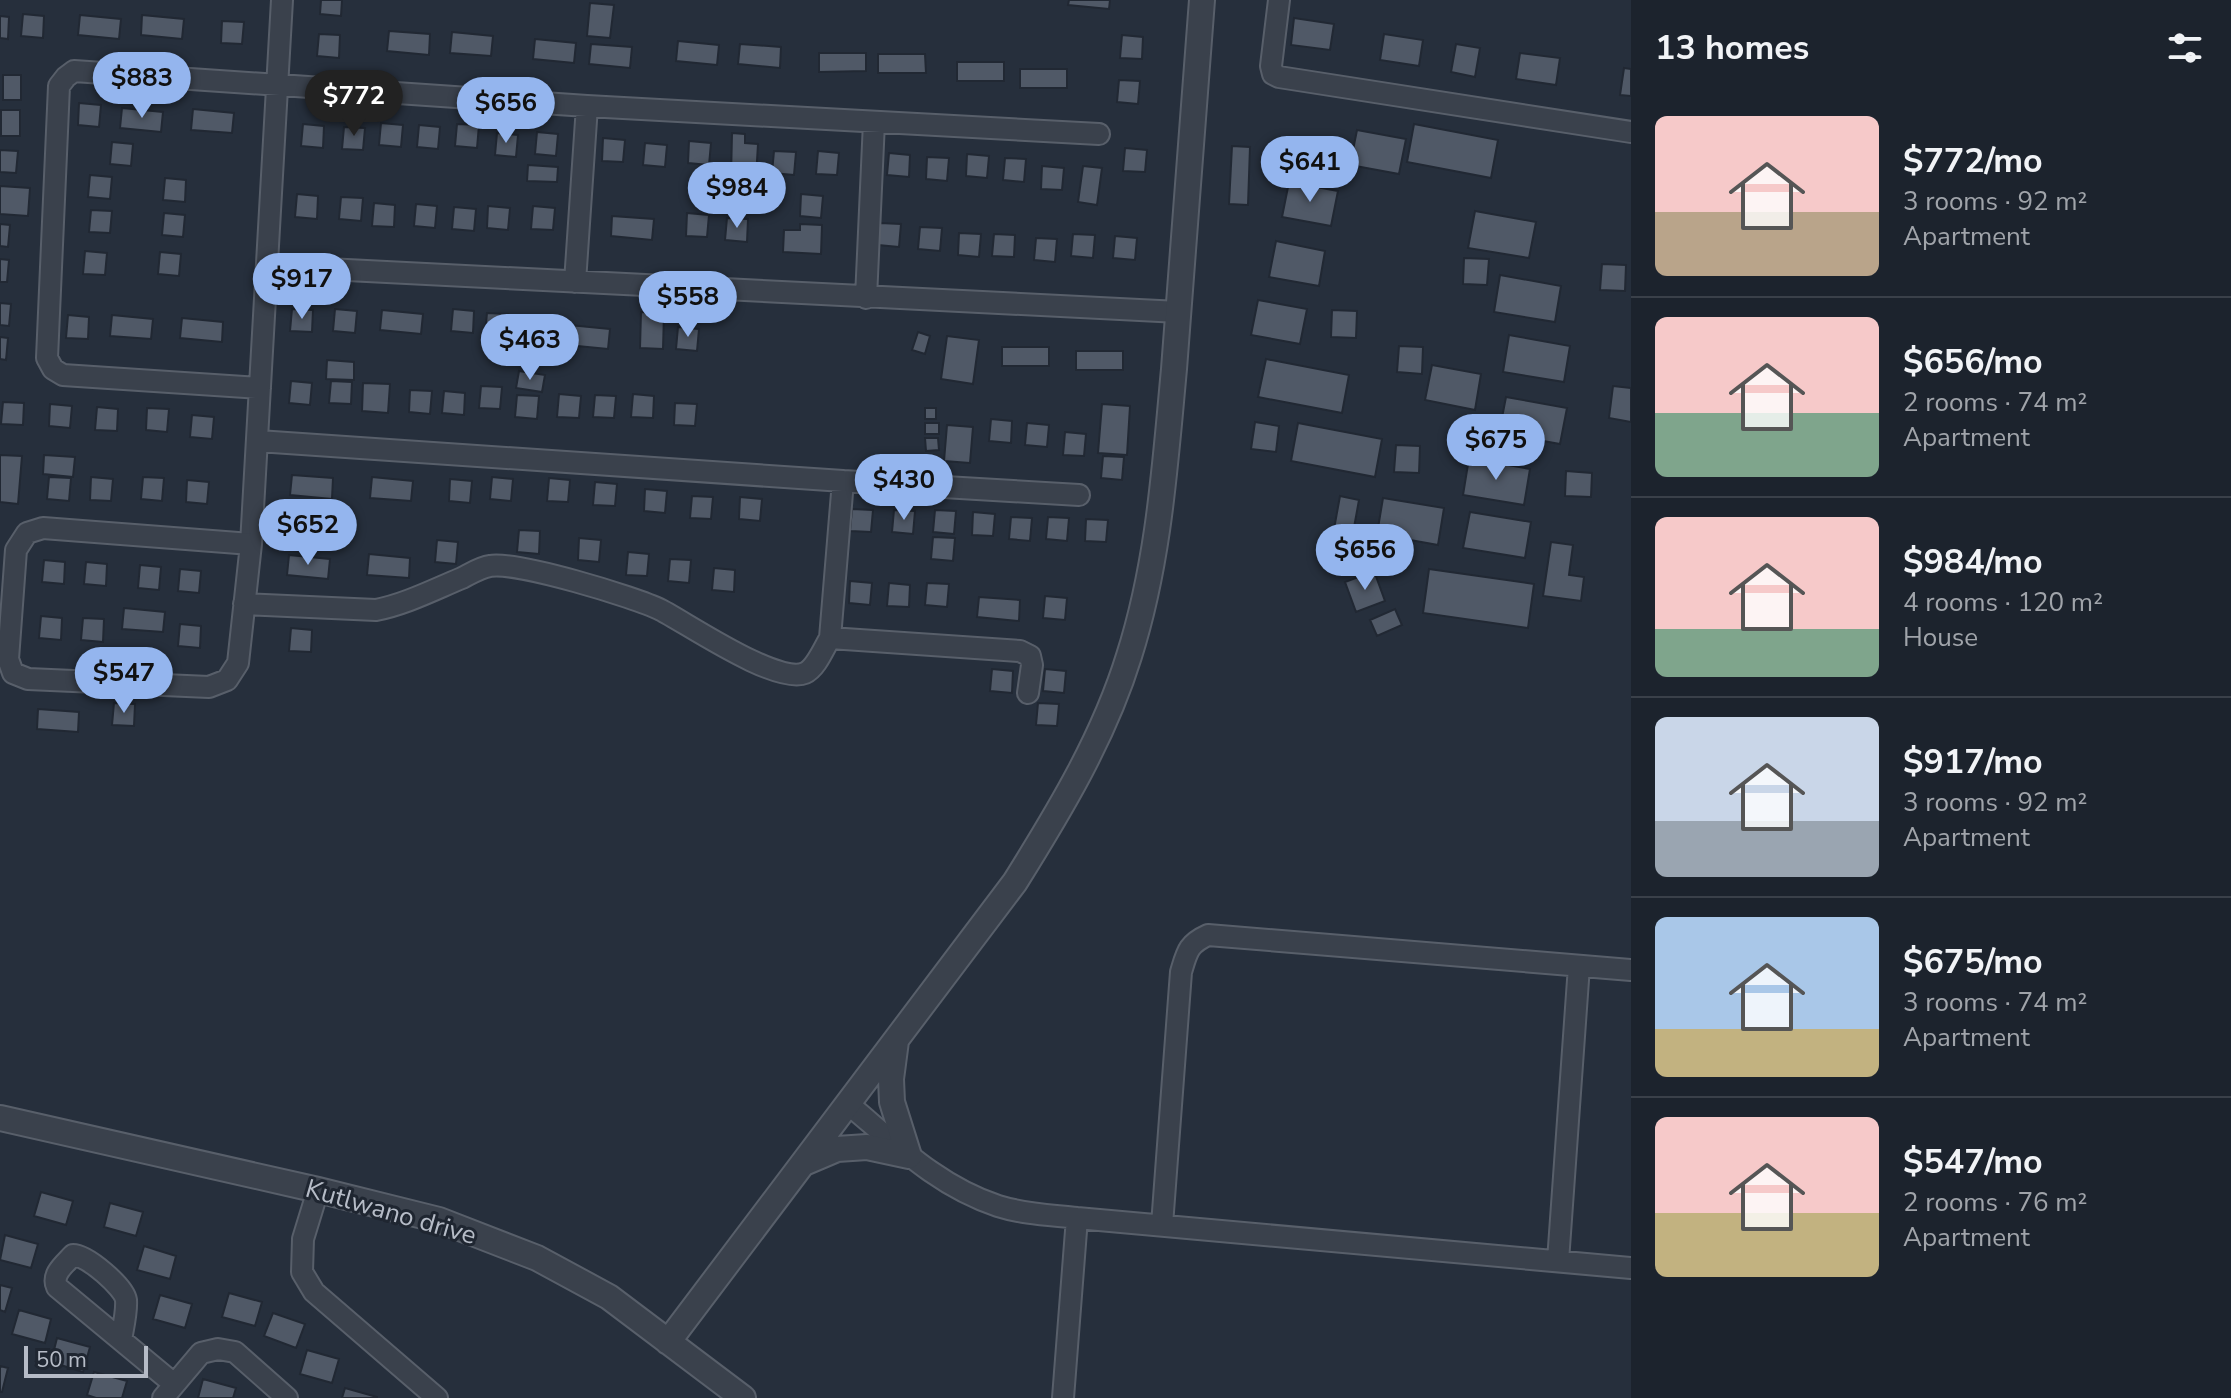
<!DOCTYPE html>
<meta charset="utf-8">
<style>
body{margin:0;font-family:"Nunito Sans",sans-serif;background:#292f39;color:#f1f3f6;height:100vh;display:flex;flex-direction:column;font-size:30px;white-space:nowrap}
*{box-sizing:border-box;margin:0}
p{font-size:26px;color:#a0a4aa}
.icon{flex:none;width:44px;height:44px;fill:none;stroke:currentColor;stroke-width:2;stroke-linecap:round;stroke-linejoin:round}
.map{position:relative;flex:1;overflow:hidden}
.sheet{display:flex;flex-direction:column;background:#1c232d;width:600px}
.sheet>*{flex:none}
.scale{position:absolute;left:24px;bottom:20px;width:124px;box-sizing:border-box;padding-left:8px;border:4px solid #b6bcc7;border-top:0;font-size:22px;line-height:28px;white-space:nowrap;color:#b6bcc7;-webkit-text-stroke:6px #1f2631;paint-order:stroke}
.price{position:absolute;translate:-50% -68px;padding:0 18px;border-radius:28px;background:#94b5ee;color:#111;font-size:26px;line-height:52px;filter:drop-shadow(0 2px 4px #0008)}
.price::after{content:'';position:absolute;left:50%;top:48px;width:24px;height:18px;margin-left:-12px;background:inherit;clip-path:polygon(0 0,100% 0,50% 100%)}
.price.current{background:#222;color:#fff}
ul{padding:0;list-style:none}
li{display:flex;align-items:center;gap:24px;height:200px;padding:0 24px}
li+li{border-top:2px solid #3a4049}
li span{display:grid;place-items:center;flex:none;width:224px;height:160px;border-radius:12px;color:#555}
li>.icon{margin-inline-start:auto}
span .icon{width:96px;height:96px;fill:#fffc;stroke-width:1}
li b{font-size:34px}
h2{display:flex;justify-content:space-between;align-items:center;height:96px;padding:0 24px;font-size:34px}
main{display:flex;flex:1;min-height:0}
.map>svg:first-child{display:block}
.building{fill:#505967;stroke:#212833;stroke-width:2}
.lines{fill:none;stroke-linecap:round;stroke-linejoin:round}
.minor-casing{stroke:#585f6a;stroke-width:24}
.tertiary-casing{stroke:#585f6a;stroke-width:28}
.minor{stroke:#3a414c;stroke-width:20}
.tertiary{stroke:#3a414c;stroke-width:24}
.labels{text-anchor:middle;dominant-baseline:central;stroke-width:6;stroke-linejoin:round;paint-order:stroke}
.street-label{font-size:26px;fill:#b6bcc7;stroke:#1f2631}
</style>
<main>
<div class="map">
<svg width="1631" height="1398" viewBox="0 0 1631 1398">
<rect width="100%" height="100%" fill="#262f3c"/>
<path class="building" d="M321 0H342L341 16 320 14Z
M1069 0H1110L1109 9 1068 5Z
M590 3 614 5 610 38 587 36Z
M23 14 44 16 43 38 21 36Z
M80 15 121 19 119 39 78 35Z
M142 15 184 19 182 39 141 35Z
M0 16 9 17 8 39 0 38Z
M1294 18 1334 24 1330 50 1291 45Z
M222 21 244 22 242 44 221 43Z
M389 31 430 34 429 55 387 51Z
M452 32 493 36 491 56 450 53Z
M319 34 340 35 339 58 317 56Z
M1384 34 1423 40 1419 66 1380 60Z
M1122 35 1143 37 1142 59 1120 58Z
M535 39 576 43 574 63 533 59Z
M678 41 719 45 717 65 676 61Z
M591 44 632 47 630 68 589 64Z
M740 44 781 47 780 68 738 64Z
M1456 44 1480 48 1475 77 1451 72Z
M819 53H866V71L819 72Z
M1520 53 1560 58 1556 85 1516 79Z
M878 54H925L926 73H878Z
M957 62H1004V81H957Z
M1624 68 1631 69V96L1620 95Z
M1020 69H1067V88H1020Z
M3 75H21V100H3Z
M1119 80 1140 81 1138 104 1117 102Z
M79 103 101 105 99 127 78 125Z
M122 108 163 112 161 132 120 128Z
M193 109 234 113 232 133 191 130Z
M1 110H20V136H1Z
M381 123 403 125 401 147 379 145Z
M303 124 324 126 323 148 301 146Z
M457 124 479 125 477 148 455 146Z
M1414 124 1498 140 1491 178 1407 162Z
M419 125 440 127 438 149 417 147Z
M344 127 365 128 363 150 342 149Z
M1357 130 1406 139 1399 174 1350 165Z
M537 132 558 134 556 156 535 154Z
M497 133 518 135 516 157 495 155Z
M732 133 745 134V143L758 144 756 178 731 177Z
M603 138 625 140 623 162 602 161Z
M689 141 711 143 709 165 688 163Z
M112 142 133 144 131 166 110 164Z
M1297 142 1328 147 1322 181 1291 177Z
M645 143 667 145 665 167 643 165Z
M1232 146 1250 147 1248 205 1229 204Z
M1125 148 1147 150 1145 172 1123 171Z
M0 150 18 151 16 173 0 172Z
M774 151 796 152 794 175 772 173Z
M818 151 839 153 837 175 816 174Z
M889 153 910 155 909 177 887 175Z
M967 154 989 156 987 178 966 176Z
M927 157 949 158 947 181 926 179Z
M1005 158 1026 159 1024 182 1003 180Z
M528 165 558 167 557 182 527 181Z
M1042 166 1064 168 1062 190 1041 189Z
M1083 166 1102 168 1097 205 1078 202Z
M90 175 112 177 110 199 88 197Z
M165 178 186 180 185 202 163 200Z
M731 181 758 182V195L731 194Z
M1289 182 1338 191 1331 226 1282 217Z
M0 186 30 188 28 216 0 214Z
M297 194 318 196 317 219 295 217Z
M801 194 823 196 821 218 800 216Z
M341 197 363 198 361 221 339 219Z
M374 203 395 205 394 227 372 226Z
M416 204 437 206 435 228 414 226Z
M488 206 510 208 508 230 487 228Z
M533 206 555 208 553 230 531 229Z
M454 207 476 209 474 231 452 229Z
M91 210 112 211 110 233 89 232Z
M1475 211 1536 222 1529 258 1468 248Z
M164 213 185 215 183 237 162 235Z
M687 213 709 215 707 237 686 236Z
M612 216 654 219 652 240 611 236Z
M727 218 748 219 747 242 725 240Z
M880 223 901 224 899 247 878 245Z
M0 224 10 225 8 247 0 246Z
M800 224 822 225 821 254 783 252 784 230H800Z
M920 227 942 228 940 251 918 249Z
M959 233 981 234 979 257 958 255Z
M994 234 1015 235 1014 257 992 256Z
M1073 234 1095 235 1093 258 1071 256Z
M1115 236 1137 238 1135 260 1113 258Z
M1036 238 1057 239 1055 262 1034 260Z
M1276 241 1325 251 1319 286 1269 277Z
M85 251 107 253 105 275 83 274Z
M160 252 181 254 179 276 158 274Z
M1464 258 1489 259 1487 285 1463 284Z
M0 259 9 260 7 282H0Z
M1602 264 1626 265 1625 291 1600 290Z
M1500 275 1561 286 1555 322 1494 312Z
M1258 300 1307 309 1300 344 1251 335Z
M0 303 11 304 9 326 0 325Z
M292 309 313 310 312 332 290 331Z
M335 309 357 311 355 333 333 331Z
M453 309 474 311 473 333 451 331Z
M382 310 423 314 421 334 380 330Z
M1332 310 1357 311 1356 338 1331 337Z
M641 312 664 313 663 349 640 348Z
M487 313 508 314 506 336 485 334Z
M68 315 89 317 88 339 66 338Z
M112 315 153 319 151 339 110 336Z
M522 315 544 317 542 339 521 337Z
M182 318 223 322 222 342 180 338Z
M569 325 610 329 608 349 567 345Z
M678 327 699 329 697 351 676 349Z
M918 332 930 336 925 354 912 350Z
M1509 335 1570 346 1564 382 1503 372Z
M947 336 979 340 973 384 941 379Z
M0 337 8 338 6 360 0 359Z
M1399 346 1423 347 1422 374 1397 372Z
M1002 347H1049V366H1002Z
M1076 351H1123V370H1076Z
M1266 359 1349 375 1342 413 1258 397Z
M327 360 354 362V380L326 379Z
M1432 365 1481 374 1475 410 1425 400Z
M519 371 545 375 542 392 516 388Z
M291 381 312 383 310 405 289 403Z
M331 381 352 382 351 404 329 403Z
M363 383 390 384 388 413 362 411Z
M481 386 502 387 500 409 479 408Z
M1613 386 1631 388V422L1609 418Z
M410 390 432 391 430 414 409 412Z
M444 391 465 393 464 415 442 413Z
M559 394 581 396 579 418 557 417Z
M633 394 654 396 653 418 631 417Z
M517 395 539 396 537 419 515 417Z
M595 395 616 396 614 418 593 417Z
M1506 397 1567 408 1560 444 1499 433Z
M3 402 24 403 23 425 1 424Z
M675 403 697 404 695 426 674 425Z
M50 404 72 406 70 428 49 426Z
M1102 404 1130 406 1127 455 1098 453Z
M97 407 118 409 117 431 95 430Z
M147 408 169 409 167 432 146 430Z
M925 408H936V419H925Z
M192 415 214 417 212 439 190 437Z
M991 419 1012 421 1011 443 989 441Z
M1255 422 1279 426 1276 452 1251 449Z
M925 423H939V434H925Z
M1027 423 1049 425 1047 447 1025 445Z
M1298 423 1382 439 1375 477 1291 461Z
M947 425 973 427 970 463 944 461Z
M1065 432 1086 434 1084 456 1063 455Z
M925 438H938L939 450 926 451Z
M1396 445 1420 446 1419 473 1394 472Z
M0 455 22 456 18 504 0 502Z
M44 455 75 457 73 477 43 474Z
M1103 456 1124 457 1122 480 1101 478Z
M1469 458 1530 469 1524 505 1463 495Z
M1566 471 1592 473 1591 497 1565 496Z
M292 475 333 478 332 499 290 495Z
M49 477 71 478 69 501 47 499Z
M91 477 113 479 111 501 90 500Z
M143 477 164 478 162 501 141 499Z
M372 477 413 481 411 501 370 498Z
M492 477 513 479 511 501 490 499Z
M549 478 570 480 568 502 547 501Z
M450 479 472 481 470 503 449 501Z
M187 480 209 482 207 504 186 502Z
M595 482 617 484 615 506 593 505Z
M645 489 667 491 665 513 644 511Z
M692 496 713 497 711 519 690 518Z
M1340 496 1359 500 1353 533 1334 529Z
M740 497 762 499 760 521 739 519Z
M1383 498 1444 508 1438 545 1377 534Z
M852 509 873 510 871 532 850 531Z
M894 510 915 511 913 534 892 532Z
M935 510 956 511 954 534 933 532Z
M973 512 995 514 993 536 972 535Z
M1470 512 1531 522 1525 558 1463 548Z
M1011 517 1032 518 1030 541 1009 539Z
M1048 517 1069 518 1067 541 1046 539Z
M1086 519 1108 520 1106 542 1085 541Z
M519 530 540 531 539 554 517 552Z
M933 537 955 538 953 561 931 559Z
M579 538 601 540 599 562 578 560Z
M437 540 458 542 456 564 435 562Z
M1551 542 1573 545 1569 575 1584 577 1581 601 1543 596Z
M628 552 649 554 647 576 626 575Z
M369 554 410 558 409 578 367 575Z
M289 555 330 559 328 579 287 575Z
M670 559 691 560 689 583 668 581Z
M44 560 65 562 64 584 42 582Z
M86 562 107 564 106 586 84 584Z
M140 565 161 567 159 590 138 588Z
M714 568 735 570 734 592 712 590Z
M180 569 201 571 199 593 178 591Z
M1429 569 1534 584 1528 628 1423 613Z
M1374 571 1385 601 1356 612 1345 582Z
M850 581 872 583 870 605 849 603Z
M889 583 910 585 909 607 887 606Z
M927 583 949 584 947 607 925 605Z
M1045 596 1067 598 1065 620 1043 618Z
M979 597 1020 600 1019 621 977 617Z
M124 608 165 612 163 632 122 629Z
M1395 609 1402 625 1377 636 1370 620Z
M41 616 62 618 61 640 39 638Z
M83 618 104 619 103 642 81 640Z
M180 624 201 626 200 648 178 646Z
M291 628 312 630 311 652 289 651Z
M992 669 1013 671 1012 693 990 691Z
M1045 669 1066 671 1064 693 1043 691Z
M114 703 135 704 134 726 112 725Z
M1038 703 1059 704 1057 726 1036 725Z
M38 709 79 712 78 732 37 729Z
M41 1192 73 1201 66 1225 34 1216Z
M110 1203 143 1212 136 1236 104 1227Z
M5 1235 38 1244 31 1268 0 1260Z
M144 1246 176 1256 170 1279 137 1270Z
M0 1285 12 1288 5 1312 0 1310Z
M229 1293 262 1302 255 1326 222 1317Z
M160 1295 192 1304 185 1328 153 1319Z
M19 1310 51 1319 45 1343 12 1334Z
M273 1313 305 1324 296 1348 264 1336Z
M57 1338 90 1347 83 1372 51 1362Z
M307 1350 339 1359 332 1383 300 1374Z
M0 1366 8 1368 2 1392H0Z
M94 1372 127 1381 122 1398H96L87 1395Z
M203 1379 236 1388 233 1398H198Z
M345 1388 377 1397V1398H342Z"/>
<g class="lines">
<g class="minor-casing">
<path id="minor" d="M1279 0 1271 66 1273 74 1279 77 1631 132
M268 266 1179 312
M575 282 587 106
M866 298 874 122
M260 388 63 375 53 369 47 358 59 86 66 77 74 71 587 106 1099 134
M258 441 843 481 1079 495
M843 481 830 638 1020 651 1030 656 1032 665 1028 693
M251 544 43 528 27 533 16 550 8 659 13 673 28 679 209 687 227 680 238 663 251 544 282 0
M244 604 376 610C406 604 433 590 462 578 470 574 481 567 490 566 516 561 635 597 661 610 688 624 777 685 805 673 816 668 824 648 830 638
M847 1103C895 1143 937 1186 998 1206 1023 1214 1051 1215 1077 1218L1631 1268
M318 1190 303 1239 302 1272 314 1292 437 1398
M1162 1225 1181 972C1187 952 1188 944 1208 935L1631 970
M1558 1261 1579 966
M121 1340C123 1328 127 1312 126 1300 124 1287 87 1255 73 1255 65 1264 51 1274 57 1287L174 1384
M163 1398 201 1353 218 1349 235 1352 287 1398
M1063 1398 1077 1218"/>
</g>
<g class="tertiary-casing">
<path id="tertiary" d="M0 1118 318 1190 439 1220 537 1258 609 1297 743 1398
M804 1163 837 1149 867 1147 909 1156 892 1102 891 1079 896 1041
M668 1342 1015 882C1060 810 1104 737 1129 656 1159 562 1165 465 1174 369 1184 246 1193 123 1202 0"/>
</g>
<use href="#minor" class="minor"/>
<use href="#tertiary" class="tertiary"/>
</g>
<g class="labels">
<g class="street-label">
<text transform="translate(391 1212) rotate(16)">Kutlwano drive</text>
</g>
</g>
</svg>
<div class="scale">50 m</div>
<b class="price" style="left:142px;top:120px">$883</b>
<b class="price current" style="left:354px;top:138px">$772</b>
<b class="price" style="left:506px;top:145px">$656</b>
<b class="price" style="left:1310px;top:204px">$641</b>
<b class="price" style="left:737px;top:230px">$984</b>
<b class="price" style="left:302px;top:321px">$917</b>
<b class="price" style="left:688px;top:339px">$558</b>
<b class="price" style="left:530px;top:382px">$463</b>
<b class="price" style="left:1496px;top:482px">$675</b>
<b class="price" style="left:904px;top:522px">$430</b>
<b class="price" style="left:308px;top:567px">$652</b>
<b class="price" style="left:1365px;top:592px">$656</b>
<b class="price" style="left:124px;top:715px">$547</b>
</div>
<section class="sheet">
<h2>13 homes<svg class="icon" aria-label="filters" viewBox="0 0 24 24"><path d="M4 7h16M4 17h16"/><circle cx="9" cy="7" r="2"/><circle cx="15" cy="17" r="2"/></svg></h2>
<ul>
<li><span style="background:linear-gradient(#f6c9c9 60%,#b9a48a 0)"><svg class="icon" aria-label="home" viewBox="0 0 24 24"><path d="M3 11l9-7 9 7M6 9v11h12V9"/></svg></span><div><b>$772/mo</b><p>3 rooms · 92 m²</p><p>Apartment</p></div></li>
<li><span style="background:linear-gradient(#f6c9c9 60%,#7fa58c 0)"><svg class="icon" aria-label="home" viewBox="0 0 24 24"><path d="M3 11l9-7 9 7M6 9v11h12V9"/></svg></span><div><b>$656/mo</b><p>2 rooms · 74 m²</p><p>Apartment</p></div></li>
<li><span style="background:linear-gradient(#f6c9c9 70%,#7fa58c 0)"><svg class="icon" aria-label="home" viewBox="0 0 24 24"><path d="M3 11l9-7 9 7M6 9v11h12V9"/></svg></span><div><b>$984/mo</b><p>4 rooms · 120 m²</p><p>House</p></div></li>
<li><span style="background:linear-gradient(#c9d6e8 65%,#9aa5b1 0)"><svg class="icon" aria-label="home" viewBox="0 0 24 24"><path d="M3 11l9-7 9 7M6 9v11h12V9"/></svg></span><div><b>$917/mo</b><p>3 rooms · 92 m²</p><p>Apartment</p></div></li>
<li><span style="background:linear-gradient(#a9c7e8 70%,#c2b280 0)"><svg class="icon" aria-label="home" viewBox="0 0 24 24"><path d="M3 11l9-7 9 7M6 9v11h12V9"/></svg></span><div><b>$675/mo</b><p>3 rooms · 74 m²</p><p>Apartment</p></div></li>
<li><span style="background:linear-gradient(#f6c9c9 60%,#c2b280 0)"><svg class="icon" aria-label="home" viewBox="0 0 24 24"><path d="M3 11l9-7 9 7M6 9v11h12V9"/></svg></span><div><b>$547/mo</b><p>2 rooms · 76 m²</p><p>Apartment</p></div></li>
</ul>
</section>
</main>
